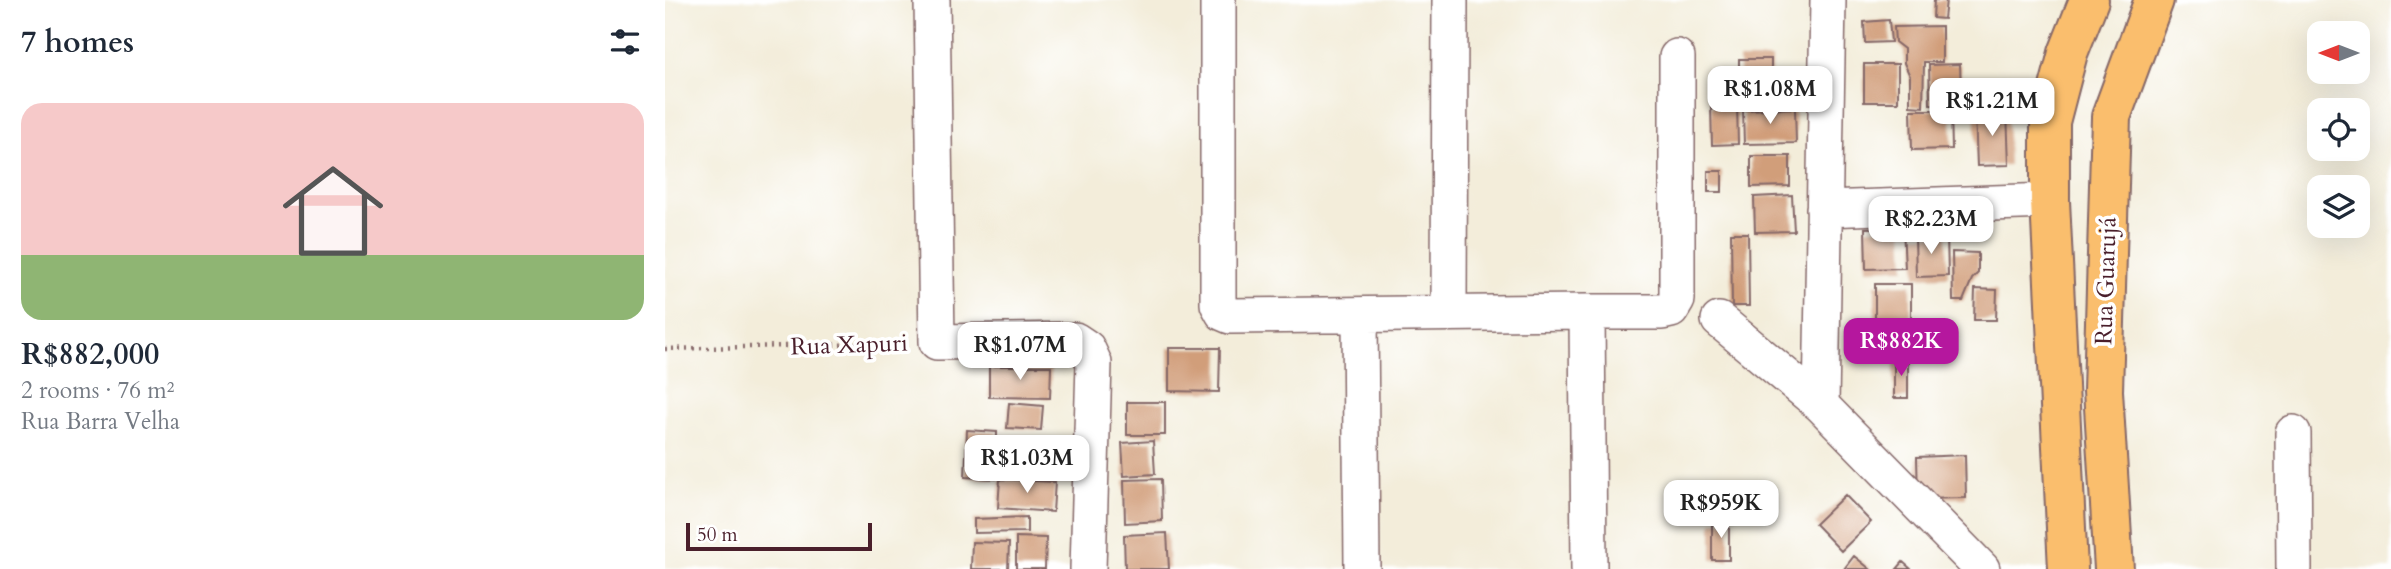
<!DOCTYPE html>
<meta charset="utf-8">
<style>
body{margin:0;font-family:Cardo,serif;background:#f6f6f7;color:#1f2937;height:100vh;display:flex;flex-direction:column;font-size:26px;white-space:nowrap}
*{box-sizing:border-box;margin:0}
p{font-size:23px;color:#747a83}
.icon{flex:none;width:38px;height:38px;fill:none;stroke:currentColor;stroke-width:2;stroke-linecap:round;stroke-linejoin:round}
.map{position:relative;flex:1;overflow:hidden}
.panel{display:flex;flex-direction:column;background:#fff;width:665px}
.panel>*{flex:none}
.needle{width:46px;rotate:270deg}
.buttons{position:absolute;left:1642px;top:21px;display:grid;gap:14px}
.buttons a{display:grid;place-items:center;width:63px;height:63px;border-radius:14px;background:#fff;box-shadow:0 7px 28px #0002;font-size:35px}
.scale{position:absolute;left:21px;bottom:18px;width:186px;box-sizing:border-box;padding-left:7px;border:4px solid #4a1f2b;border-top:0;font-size:19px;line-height:24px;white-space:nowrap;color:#4a1f2b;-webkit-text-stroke:5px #fff;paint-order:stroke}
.price{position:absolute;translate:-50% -60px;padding:0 16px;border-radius:14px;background:#fff;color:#222;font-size:23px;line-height:46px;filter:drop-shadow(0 2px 4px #0008)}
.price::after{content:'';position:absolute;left:50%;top:42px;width:21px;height:16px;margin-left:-10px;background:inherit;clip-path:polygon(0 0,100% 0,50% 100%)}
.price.active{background:#b5179e;color:#fff}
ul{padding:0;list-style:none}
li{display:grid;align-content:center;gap:14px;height:371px;padding:0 21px}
li span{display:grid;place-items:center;height:217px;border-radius:21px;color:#555}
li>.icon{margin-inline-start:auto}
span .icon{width:126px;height:126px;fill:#fffc;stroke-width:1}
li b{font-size:30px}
h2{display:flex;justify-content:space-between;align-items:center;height:84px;padding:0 21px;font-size:30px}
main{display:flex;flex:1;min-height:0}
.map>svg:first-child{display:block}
.building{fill:#d19e7a}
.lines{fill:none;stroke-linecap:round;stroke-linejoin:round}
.minor-casing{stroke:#856768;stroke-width:38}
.major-casing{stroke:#856768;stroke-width:42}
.path{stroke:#856768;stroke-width:4.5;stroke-dasharray:2 5;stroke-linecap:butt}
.minor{stroke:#fff;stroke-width:35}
.major{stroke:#fabe6d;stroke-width:38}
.labels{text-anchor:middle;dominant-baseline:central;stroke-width:7;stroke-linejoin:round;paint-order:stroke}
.street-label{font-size:24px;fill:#4a1f2b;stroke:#fff}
</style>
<main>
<section class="panel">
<h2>7 homes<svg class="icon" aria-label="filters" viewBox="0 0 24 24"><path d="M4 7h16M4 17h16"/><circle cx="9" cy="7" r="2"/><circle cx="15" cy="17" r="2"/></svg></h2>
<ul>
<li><span style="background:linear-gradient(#f6c9c9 70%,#8fb573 0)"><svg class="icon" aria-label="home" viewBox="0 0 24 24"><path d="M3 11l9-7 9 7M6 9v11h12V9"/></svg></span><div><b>R$882,000</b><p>2 rooms · 76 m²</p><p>Rua Barra Velha</p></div></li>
</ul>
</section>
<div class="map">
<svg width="1726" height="569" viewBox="0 0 1726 569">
<rect width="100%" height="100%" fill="#fff"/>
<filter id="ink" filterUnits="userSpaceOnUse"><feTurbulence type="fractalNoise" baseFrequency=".0143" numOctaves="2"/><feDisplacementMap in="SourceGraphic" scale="14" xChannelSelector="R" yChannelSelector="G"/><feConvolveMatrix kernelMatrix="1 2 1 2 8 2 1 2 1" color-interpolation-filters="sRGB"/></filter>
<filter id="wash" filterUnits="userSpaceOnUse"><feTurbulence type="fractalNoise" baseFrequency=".00686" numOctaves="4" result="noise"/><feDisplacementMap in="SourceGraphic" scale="28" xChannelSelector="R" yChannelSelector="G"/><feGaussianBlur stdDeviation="1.57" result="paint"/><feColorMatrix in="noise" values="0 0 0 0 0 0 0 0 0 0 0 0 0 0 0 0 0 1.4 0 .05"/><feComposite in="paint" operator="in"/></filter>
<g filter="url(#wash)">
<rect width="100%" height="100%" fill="#f3edda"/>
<g id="blocks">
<path class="building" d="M1269 0H1281L1279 19 1268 18Z
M1224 20 1226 42 1200 43 1199 22Z
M1277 26V62H1259L1258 107 1245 106V76L1239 63V49L1230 42 1229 27Z
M1074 59H1106V96H1074Z
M1199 64H1233V102H1199Z
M1295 64 1296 91 1308 93 1307 105 1265 104 1264 65Z
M1072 105 1073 144 1047 145 1046 106Z
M1130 108 1131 143 1079 144 1078 110Z
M1246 110H1286L1287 149 1247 150Z
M1342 111 1344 165 1312 166 1310 112Z
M1086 156H1125V186L1086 187Z
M1043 171H1057V192H1043Z
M1127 195 1129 231 1090 232 1089 197Z
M1238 227 1240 268 1201 269 1200 228Z
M1066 233H1083L1084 306H1067Z
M1282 234 1283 276 1251 277 1250 235Z
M1287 252 1313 253V273L1307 279 1298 301H1288Z
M1210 284H1246V326H1210Z
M1310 289 1332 290 1331 320H1309Z
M504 348H555L554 392 504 391Z
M1229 359H1243V398H1229Z
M324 366H386L385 398 324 397Z
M462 402H500V435H462Z
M344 403 378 406 376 430 342 428Z
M302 430 332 432 331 479 300 477Z
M488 441 490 474 459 476 457 443Z
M1300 455 1301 498 1253 499 1252 457Z
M335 479 390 482 388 512 333 508Z
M496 479 497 521 460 523 459 480Z
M1180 495 1206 522 1176 551 1150 524Z
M362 517V532L309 533V519Z
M1047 521H1064V560H1047Z
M502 533 504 569H460L459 535Z
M351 537 381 538 380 569H351Z
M307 542 344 543 343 569H306Z
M1189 556 1205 569H1179Z
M1238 562 1246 569H1232Z"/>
</g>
</g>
<g filter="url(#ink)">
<use href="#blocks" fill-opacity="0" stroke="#856768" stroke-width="2"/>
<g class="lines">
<g class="minor-casing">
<path id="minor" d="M267 0 272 342 410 340 422 348 429 363 423 569
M553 0V304L558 313 565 316 922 312 924 569
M1159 209 1385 201
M922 312H997L1006 310 1012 300V57
M784 313 785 0
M695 316 697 569
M1054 320 1156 405 1317 569
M1156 405 1163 0
M1628 433 1629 569"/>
</g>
<g class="major-casing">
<path id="major" d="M1403 569 1385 201V122L1403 53 1424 0
M1449 569 1438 391 1446 117 1489 0"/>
</g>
<path class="path" d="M0 349 244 343"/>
<use href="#minor" class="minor"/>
<use href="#major" class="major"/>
</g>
</g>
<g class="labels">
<g class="street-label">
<text transform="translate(1441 281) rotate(-88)">Rua Guarujá</text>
<text transform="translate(184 345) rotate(-2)">Rua Xapuri</text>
</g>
</g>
</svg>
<div class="buttons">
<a><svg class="needle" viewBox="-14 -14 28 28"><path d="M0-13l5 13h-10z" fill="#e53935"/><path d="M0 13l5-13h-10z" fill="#747a83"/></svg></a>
<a><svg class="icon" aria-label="locate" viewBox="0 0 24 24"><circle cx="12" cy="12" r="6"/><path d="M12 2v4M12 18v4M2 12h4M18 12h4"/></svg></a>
<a><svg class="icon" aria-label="layers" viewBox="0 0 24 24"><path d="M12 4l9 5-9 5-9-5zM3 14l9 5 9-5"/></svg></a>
</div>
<div class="scale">50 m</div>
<b class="price" style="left:1105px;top:126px">R$1.08M</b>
<b class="price" style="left:1327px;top:138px">R$1.21M</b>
<b class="price" style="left:1266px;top:256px">R$2.23M</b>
<b class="price active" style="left:1236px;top:378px">R$882K</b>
<b class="price" style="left:355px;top:382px">R$1.07M</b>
<b class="price" style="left:362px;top:495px">R$1.03M</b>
<b class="price" style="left:1056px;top:540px">R$959K</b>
</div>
</main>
